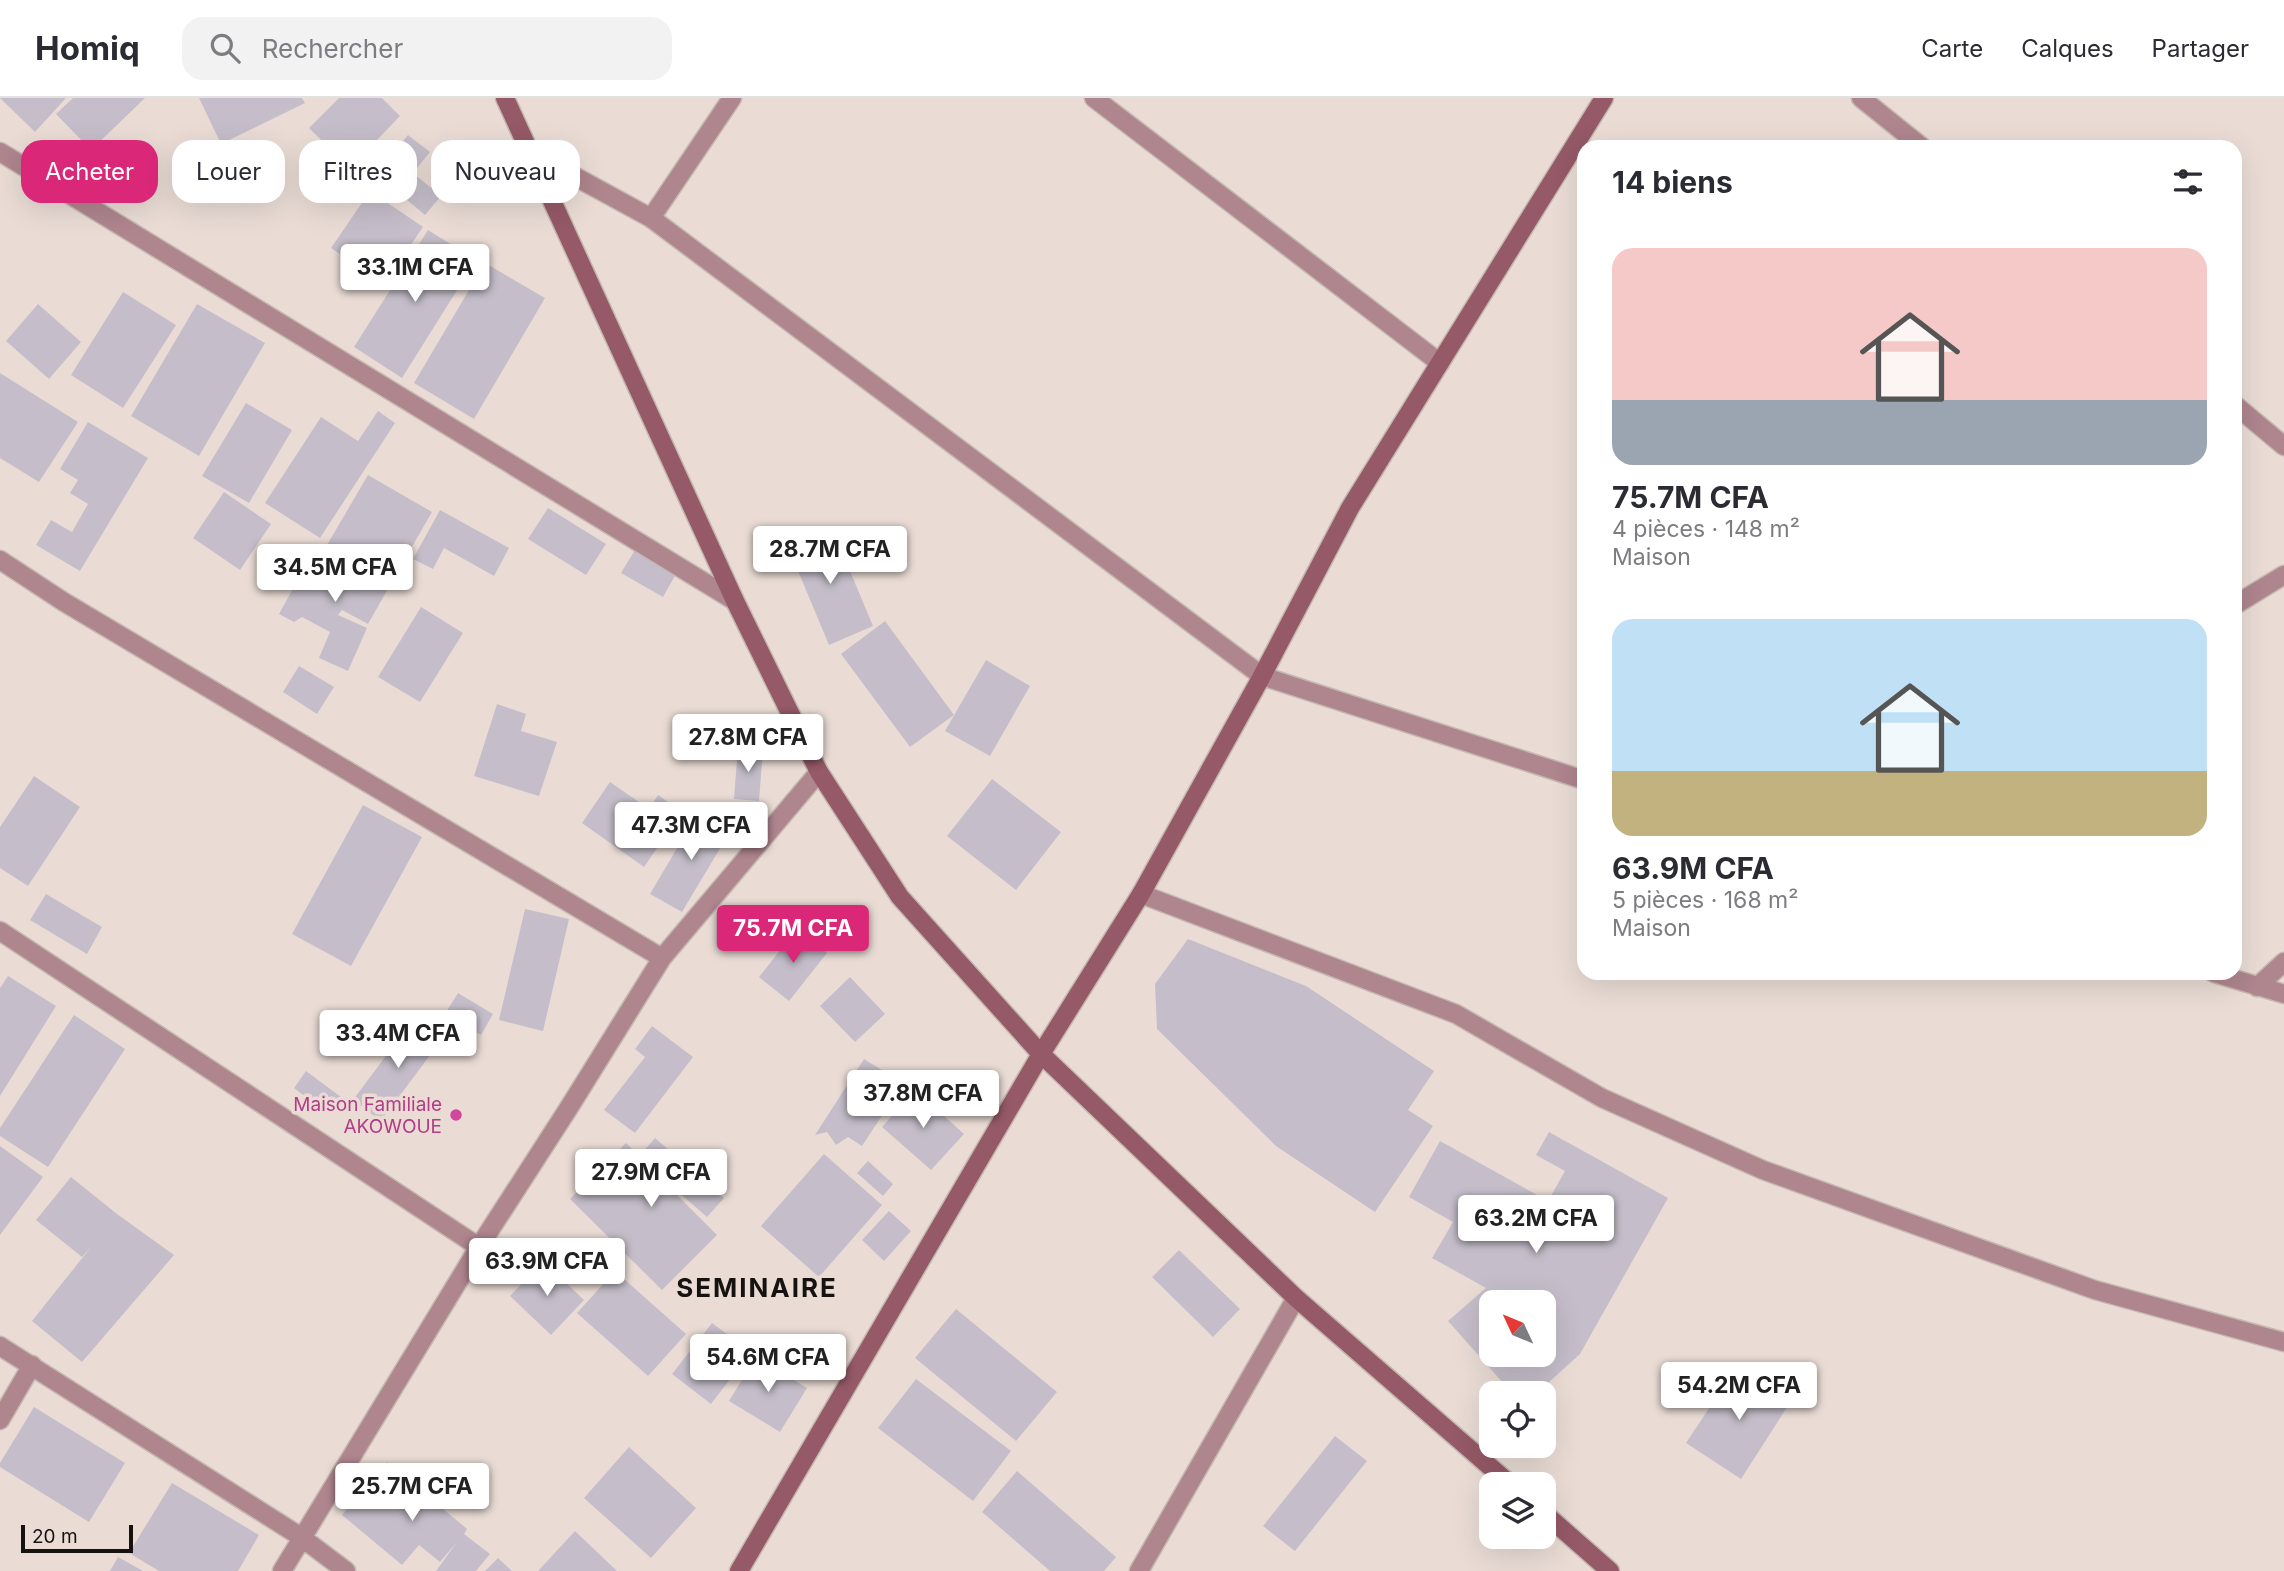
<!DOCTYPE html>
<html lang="fr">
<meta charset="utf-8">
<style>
body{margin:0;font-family:Inter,sans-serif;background:#f2f2f3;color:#2b2b33;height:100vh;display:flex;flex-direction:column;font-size:26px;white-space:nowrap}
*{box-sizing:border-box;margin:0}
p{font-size:23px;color:#7c7c81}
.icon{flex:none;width:38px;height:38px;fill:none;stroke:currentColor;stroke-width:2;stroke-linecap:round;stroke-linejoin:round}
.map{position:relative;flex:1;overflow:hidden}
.panel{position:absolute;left:1577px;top:42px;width:665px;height:840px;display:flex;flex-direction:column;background:#fff;border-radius:21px;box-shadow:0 7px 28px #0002}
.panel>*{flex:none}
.guide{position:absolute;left:21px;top:42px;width:665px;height:63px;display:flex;gap:14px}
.needle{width:46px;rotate:314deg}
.buttons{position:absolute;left:1479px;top:1192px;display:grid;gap:14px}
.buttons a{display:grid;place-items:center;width:77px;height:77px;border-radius:14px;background:#fff;box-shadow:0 7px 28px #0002;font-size:35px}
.scale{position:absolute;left:21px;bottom:18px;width:112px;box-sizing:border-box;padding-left:7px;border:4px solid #16120f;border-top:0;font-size:19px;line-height:24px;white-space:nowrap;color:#16120f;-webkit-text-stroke:5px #eadcd5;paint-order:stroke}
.price{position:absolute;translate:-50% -60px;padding:0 16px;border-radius:7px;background:#fff;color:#222;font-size:23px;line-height:46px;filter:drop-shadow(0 2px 4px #0008)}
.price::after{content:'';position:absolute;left:50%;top:42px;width:21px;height:16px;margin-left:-10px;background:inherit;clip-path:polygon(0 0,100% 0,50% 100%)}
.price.active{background:#db2777;color:#fff}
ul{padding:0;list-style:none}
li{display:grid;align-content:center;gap:14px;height:371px;padding:0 35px}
li span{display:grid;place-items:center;height:217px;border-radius:21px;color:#555}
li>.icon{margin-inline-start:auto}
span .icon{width:126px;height:126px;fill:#fffc;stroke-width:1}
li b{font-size:30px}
h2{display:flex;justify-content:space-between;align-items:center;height:84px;padding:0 35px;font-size:30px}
.tag{padding:0 24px;border-radius:21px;background:#fff;box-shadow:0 7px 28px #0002;font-size:24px;line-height:63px}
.tag.active{background:#db2777;color:#fff}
header{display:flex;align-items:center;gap:42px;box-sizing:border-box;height:98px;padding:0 35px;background:#fff;border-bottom:2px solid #e1e1e2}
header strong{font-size:33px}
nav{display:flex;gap:38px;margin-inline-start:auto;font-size:24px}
.search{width:490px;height:63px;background:#f2f2f3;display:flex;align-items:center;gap:18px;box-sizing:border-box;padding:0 24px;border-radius:21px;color:#7c7c81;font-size:26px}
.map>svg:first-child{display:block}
.building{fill:#c5beca;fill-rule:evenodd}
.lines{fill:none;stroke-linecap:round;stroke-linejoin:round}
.street-casing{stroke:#c4b8b1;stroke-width:21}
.secondary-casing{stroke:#c4b8b1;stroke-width:21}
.street{stroke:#af858e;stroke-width:18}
.secondary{stroke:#955967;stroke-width:18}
.hotel-dot{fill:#d1479c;stroke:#eadcd5;stroke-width:2.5}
.labels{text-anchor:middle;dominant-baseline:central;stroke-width:7;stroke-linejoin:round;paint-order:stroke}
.hotel-label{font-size:19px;fill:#b23c85;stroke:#eadcd5;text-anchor:end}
.district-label{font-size:26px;font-weight:bold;letter-spacing:2px;fill:#16120f;stroke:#eadcd5}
</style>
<header>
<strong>Homiq</strong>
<div class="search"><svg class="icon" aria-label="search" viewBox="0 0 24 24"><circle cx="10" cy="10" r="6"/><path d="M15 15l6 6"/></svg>Rechercher</div>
<nav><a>Carte</a><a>Calques</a><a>Partager</a></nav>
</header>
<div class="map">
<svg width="2284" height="1473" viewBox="0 0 2284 1473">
<rect width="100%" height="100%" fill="#eadcd5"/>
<path class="building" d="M0 0H66L35 34Z
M73 0H145L91 52 56 16Z
M199 0H302L305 5 221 46Z
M339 0H382L400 18 350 70 309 30Z
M408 37 430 54 413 75 441 98 425 117 376 76Z
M370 93 423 129 384 186 331 150Z
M428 132 476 162 402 280 354 249Z
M485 165 545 200 474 321 414 285Z
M123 194 176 227 123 310 71 277Z
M38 206 81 244 49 281 6 243Z
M197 206 265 245 199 358 131 318Z
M0 275 78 324 39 384 0 360Z
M246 305 292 332 249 405 202 378Z
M378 313 395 325 320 440 265 405 321 319 358 343Z
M88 324 148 360 80 473 36 447 51 422 72 434 88 406 70 395 78 382 60 371Z
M368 377 432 414 401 468 383 457 373 473 327 447Z
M224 394 271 426 240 472 193 440Z
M548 410 606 446 586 477 528 441Z
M440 412 509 450 494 478 444 450 433 471 413 461Z
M832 430 873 528 829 547 788 449Z
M316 449 389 489 368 526 342 512 338 517 367 530 348 573 319 560 330 534 302 519 294 524 279 516Z
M635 452 676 476 663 499 621 475Z
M421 509 463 535 420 604 378 579Z
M885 523 954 617 910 649 841 556Z
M986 562 1030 588 990 658 945 633Z
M299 568 334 589 317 616 283 594Z
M497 606 526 616 521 633 557 644 539 698 474 678Z
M738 648 763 651 759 703 734 701Z
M34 678 80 709 28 788 0 770V729Z
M992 681 1061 734 1016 792 947 738Z
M610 684 649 711 658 697 682 714 644 769 582 725Z
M363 707 422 739 351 868 292 836Z
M699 713 731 732 682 814 650 796Z
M46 796 102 829 87 856 30 822Z
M525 811 569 821 543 933 499 922Z
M797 831 827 855 789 903 759 879Z
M1188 841 1306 888 1434 973 1408 1012 1433 1028 1375 1114 1276 1048 1157 931 1155 886Z
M8 878 56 908 0 998V890Z
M850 879 885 916 855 944 820 908Z
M458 895 493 916 481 937 445 916Z
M74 917 125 951 48 1069 0 1038V1030Z
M414 920 442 941 381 1023 353 1002Z
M652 928 693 959 635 1035 604 1012 645 959 635 951Z
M864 961 893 979 879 1001 889 1007 862 1048 848 1039 836 1047 827 1034 815 1037Z
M306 973 341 999 328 1016 294 990Z
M915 992 964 1036 931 1072 882 1029Z
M1549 1034 1668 1100 1580 1256 1537 1295H1512L1448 1223 1486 1190 1432 1160 1453 1124 1409 1099 1440 1043 1548 1103 1565 1073 1536 1057ZM1491 1204H1544V1256H1491Z
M655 1040 724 1100 707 1119 645 1065 717 1137 662 1192 570 1101 626 1045 639 1058Z
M0 1048 43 1079 0 1137Z
M824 1056 882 1107 819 1179 761 1128Z
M868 1063 893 1086 883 1098 857 1075Z
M71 1079 117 1116 174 1157 82 1264 32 1223 91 1149 82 1159 36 1122Z
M889 1113 911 1133 884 1163 862 1142Z
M1179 1152 1240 1211 1213 1239 1152 1179Z
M543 1163 584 1202 551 1237 510 1198Z
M615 1173 686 1236 648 1278 577 1215Z
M956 1211 1057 1294 1016 1343 915 1260Z
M712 1225 751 1254 711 1306 672 1276Z
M756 1259 807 1290 780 1334 729 1303Z
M1737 1268 1791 1303 1741 1381 1686 1345Z
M916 1281 1011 1353 973 1403 878 1330Z
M34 1309 125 1365 89 1424 0 1369V1365Z
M1335 1338 1367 1363 1295 1453 1263 1428Z
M629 1349 696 1410 651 1460 584 1400Z
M387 1364 467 1431 464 1436 490 1456 476 1473H436L457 1444 440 1464 419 1447 402 1467 342 1417Z
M1017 1373 1116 1459 1104 1473H1050L982 1414Z
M172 1385 259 1437 238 1473H159L129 1455Z
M575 1433 617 1473H538Z
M118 1459 143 1473H110Z
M498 1460 512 1473H485Z"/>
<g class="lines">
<g class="street-casing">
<path id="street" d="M1094 0 1440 265
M1861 0 1922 49
M0 54 735 503
M530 54 651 120 1262 578 1584 682
M651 120 732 0
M2235 307 2284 348
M0 462 64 504 662 860
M2235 507 2284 477
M1141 796 1456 916 1602 1000 1763 1072 2095 1192 2284 1244
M0 833 479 1149
M2214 875 2284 896
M2257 889 2284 864
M0 1248 301 1439 346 1473
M0 1322 32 1267
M282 1473 479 1149 570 1008 662 860 819 674
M1139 1473 1296 1200"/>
</g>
<g class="secondary-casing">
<path id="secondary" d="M505 0 735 503 819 674 900 799 1041 956 1296 1200 1510 1386
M1544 1415 1610 1473
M739 1473 1041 956 1141 796 1262 578 1350 410 1604 0"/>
</g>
<use href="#street" class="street"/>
<use href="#secondary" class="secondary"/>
</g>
<circle class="hotel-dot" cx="456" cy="1017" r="7"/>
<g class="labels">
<g class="hotel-label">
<text x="442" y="1006">Maison Familiale<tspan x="442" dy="22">AKOWOUE</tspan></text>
</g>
<g class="district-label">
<text x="757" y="1189">SEMINAIRE</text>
</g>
</g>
</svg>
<div class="buttons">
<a><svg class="needle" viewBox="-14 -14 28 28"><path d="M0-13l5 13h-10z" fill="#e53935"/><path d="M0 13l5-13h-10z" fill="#7c7c81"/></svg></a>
<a><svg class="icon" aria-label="locate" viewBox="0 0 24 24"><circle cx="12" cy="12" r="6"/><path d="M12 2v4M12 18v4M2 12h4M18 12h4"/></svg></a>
<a><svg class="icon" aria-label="layers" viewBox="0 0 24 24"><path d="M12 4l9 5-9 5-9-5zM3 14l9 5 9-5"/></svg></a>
</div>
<div class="scale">20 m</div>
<b class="price" style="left:415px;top:206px">33.1M CFA</b>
<b class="price" style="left:830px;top:488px">28.7M CFA</b>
<b class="price" style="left:335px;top:506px">34.5M CFA</b>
<b class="price" style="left:748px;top:676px">27.8M CFA</b>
<b class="price" style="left:691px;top:764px">47.3M CFA</b>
<b class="price active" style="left:793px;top:867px">75.7M CFA</b>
<b class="price" style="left:398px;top:972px">33.4M CFA</b>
<b class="price" style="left:923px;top:1032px">37.8M CFA</b>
<b class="price" style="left:651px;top:1111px">27.9M CFA</b>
<b class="price" style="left:1536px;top:1157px">63.2M CFA</b>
<b class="price" style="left:547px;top:1200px">63.9M CFA</b>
<b class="price" style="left:768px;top:1296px">54.6M CFA</b>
<b class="price" style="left:1739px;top:1324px">54.2M CFA</b>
<b class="price" style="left:412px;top:1425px">25.7M CFA</b>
<div class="guide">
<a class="tag active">Acheter</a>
<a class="tag">Louer</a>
<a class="tag">Filtres</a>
<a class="tag">Nouveau</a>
</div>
<section class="panel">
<h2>14 biens<svg class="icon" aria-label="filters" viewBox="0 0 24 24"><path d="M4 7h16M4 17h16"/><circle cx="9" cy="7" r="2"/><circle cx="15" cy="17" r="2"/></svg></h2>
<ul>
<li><span style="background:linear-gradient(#f6c9c9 70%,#9aa5b1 0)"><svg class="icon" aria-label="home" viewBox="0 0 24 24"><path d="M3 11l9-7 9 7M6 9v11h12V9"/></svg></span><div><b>75.7M CFA</b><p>4 pièces · 148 m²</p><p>Maison</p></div></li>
<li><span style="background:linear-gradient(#bfe0f5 70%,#c2b280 0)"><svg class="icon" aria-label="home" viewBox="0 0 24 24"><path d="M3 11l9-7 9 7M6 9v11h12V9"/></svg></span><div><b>63.9M CFA</b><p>5 pièces · 168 m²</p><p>Maison</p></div></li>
</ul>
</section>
</div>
